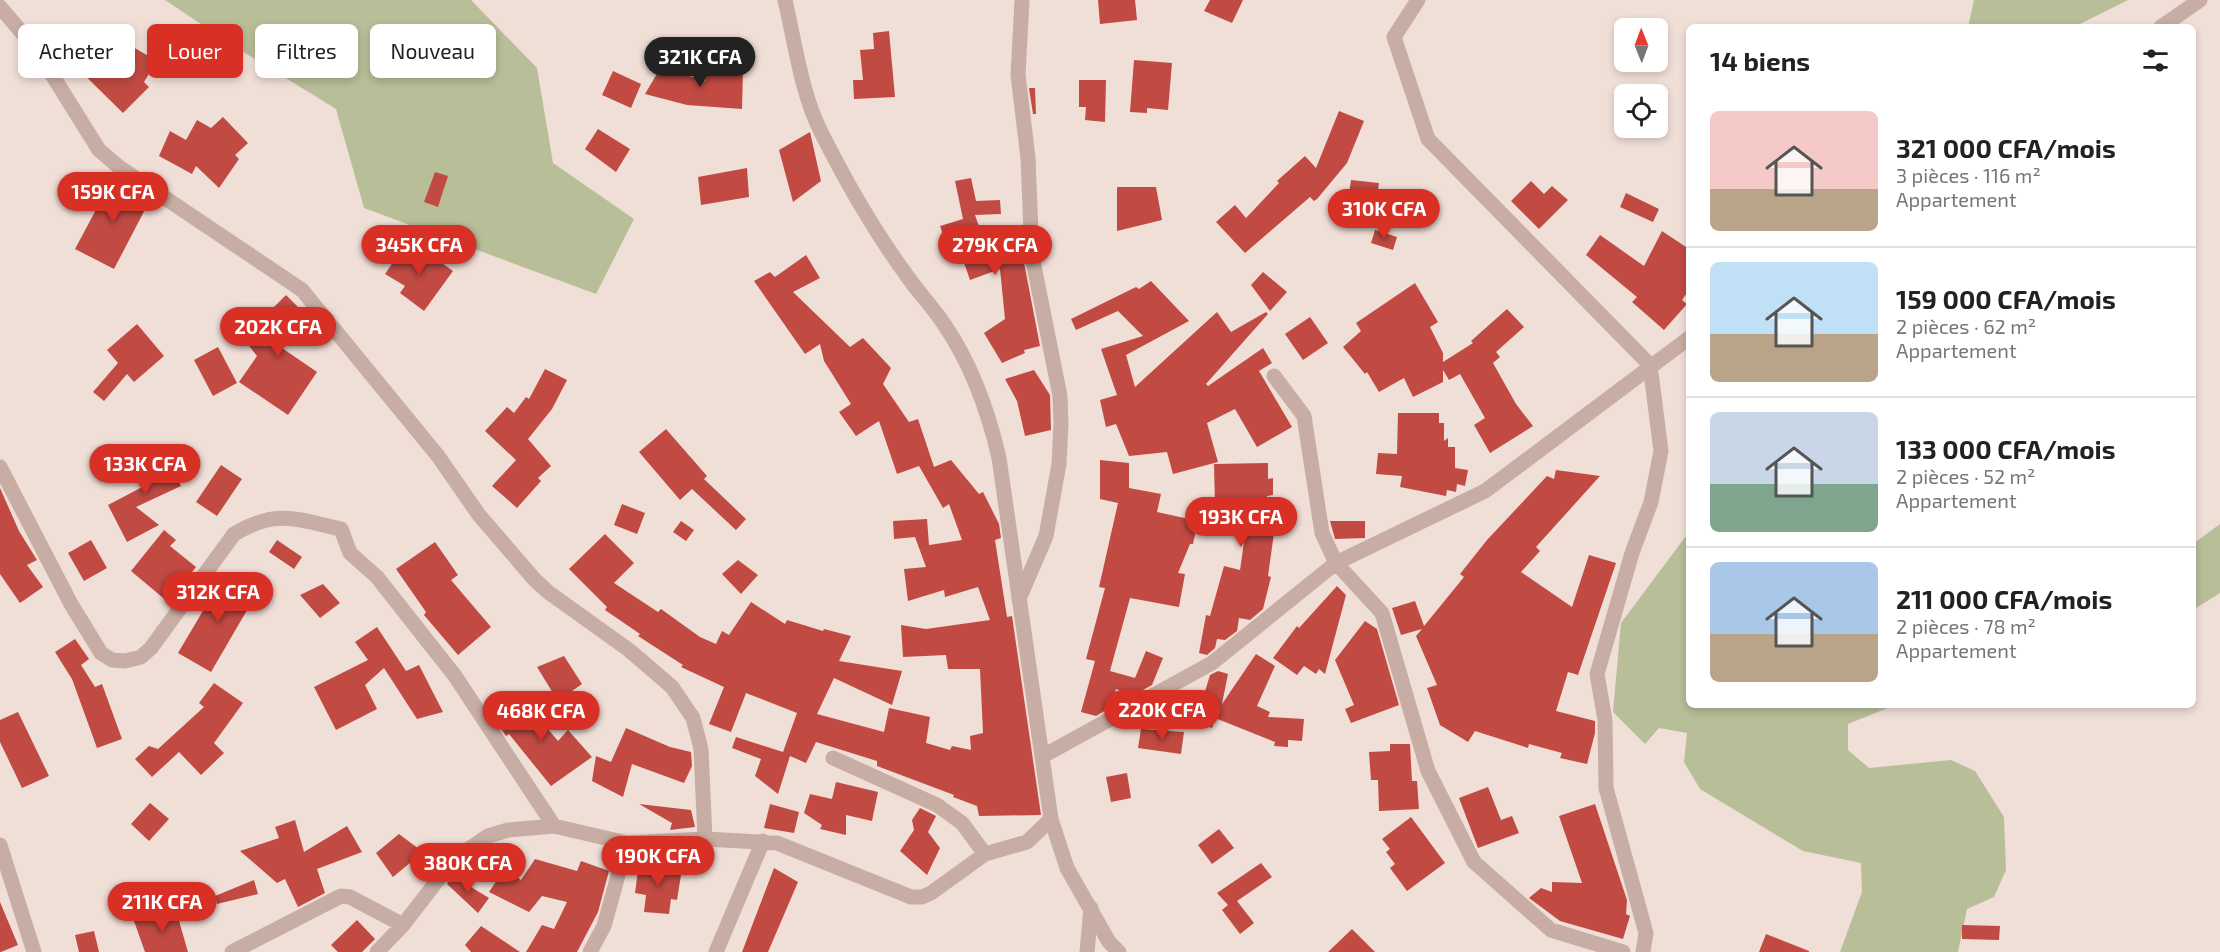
<!DOCTYPE html>
<html lang="fr">
<meta charset="utf-8">
<style>
body{margin:0;font-family:"Exo 2",sans-serif;background:#f2f2f2;color:#222;height:100vh;display:flex;flex-direction:column;font-size:22px;white-space:nowrap}
*{box-sizing:border-box;margin:0}
p{font-size:20px;color:#767676}
.icon{flex:none;width:33px;height:33px;fill:none;stroke:currentColor;stroke-width:2;stroke-linecap:round;stroke-linejoin:round}
.map{position:relative;flex:1;overflow:hidden}
.details{position:absolute;left:1686px;top:24px;width:510px;height:684px;display:flex;flex-direction:column;background:#fff;border-radius:9px;box-shadow:0 3px 9px #0003}
.details>*{flex:none}
.banner{position:absolute;left:18px;top:24px;width:570px;height:54px;display:flex;gap:12px}
.needle{width:39px;rotate:359deg}
.buttons{position:absolute;left:1614px;top:18px;display:grid;gap:12px}
.buttons a{display:grid;place-items:center;width:54px;height:54px;border-radius:9px;background:#fff;box-shadow:0 3px 9px #0003;font-size:30px}
.price{position:absolute;translate:-50% -51px;padding:0 14px;border-radius:21px;background:#d93025;color:#fff;font-size:20px;line-height:39px;filter:drop-shadow(0 2px 3px #0008)}
.price::after{content:'';position:absolute;left:50%;top:36px;width:18px;height:14px;margin-left:-9px;background:inherit;clip-path:polygon(0 0,100% 0,50% 100%)}
.price.on{background:#222;color:#fff}
ul{padding:0;list-style:none}
li{display:flex;align-items:center;gap:18px;height:150px;padding:0 24px}
li+li{border-top:2px solid #e0e0e0}
li span{display:grid;place-items:center;flex:none;width:168px;height:120px;border-radius:9px;color:#555}
li>.icon{margin-inline-start:auto}
span .icon{width:72px;height:72px;fill:#fffc;stroke-width:1}
li b{font-size:26px}
h2{display:flex;justify-content:space-between;align-items:center;height:72px;padding:0 24px;font-size:26px}
.chip{padding:0 21px;border-radius:9px;background:#fff;box-shadow:0 3px 9px #0003;font-size:21px;line-height:54px}
.chip.on{background:#d93025;color:#fff}
.map>svg:first-child{display:block}
.green{fill:#b8be98}
.building{fill:#c14a43}
.lines{fill:none;stroke-linecap:round;stroke-linejoin:round}
.minor{stroke:#c7ada4;stroke-width:15}
.tertiary{stroke:#c7ada4;stroke-width:15}
</style>
<div class="map">
<svg width="2220" height="952" viewBox="0 0 2220 952">
<rect width="100%" height="100%" fill="#f0dfd7"/>
<path class="green" d="M165 0H471L537 68 553 163 634 219 596 294 364 208 336 109 232 45Z
M1974 0H2128L2074 27H1968Z
M2220 524V593L2193 610V544Z
M1689 532V705H1895L1848 724V750L1869 768 1951 760 1975 771 2004 817 2006 870 1994 897 1967 909 1958 952H1840L1862 892 1861 863 1803 851 1700 789 1684 762 1687 733 1659 728 1645 744 1613 712 1621 623Z"/>
<path class="building" d="M1098 0H1135L1137 20 1100 24Z
M1210 0H1243L1232 23 1204 11Z
M108 28 129 53 133 47 157 61 144 82 149 87 123 113 61 52 86 29 95 39Z
M889 31 895 97 854 99 853 80H863L860 50 874 49 873 33Z
M1134 60 1172 63 1168 110 1147 108V113L1130 112Z
M661 67 705 81 706 70H743L742 109 687 105 645 94Z
M613 71 641 84 631 108 602 95Z
M1079 80H1106L1105 122 1085 120 1086 107H1079Z
M1029 88H1035L1036 114H1033Z
M1339 111 1364 121 1347 163 1317 199 1314 201 1310 197 1245 253 1216 222 1235 205 1246 218 1279 183 1277 181 1305 156 1316 168Z
M223 117 248 143 235 155 239 159 219 188 196 166 192 174 159 156 170 131 186 140 197 120 211 128Z
M598 129 630 149 616 172 585 149Z
M810 132 821 181 793 202 779 150Z
M747 168 749 197 701 205 698 177Z
M435 172 448 176 438 207 424 202Z
M114 176 150 200 114 269 75 249Z
M971 178 976 201 1000 200 1001 214 975 215 990 258 1022 252 1040 346 1024 350 1025 353 1002 363 984 333 1005 319 1000 269 970 280 956 239 946 243 940 226 963 219 955 181Z
M1351 180 1379 183 1377 197 1349 193Z
M1531 181 1544 194 1552 186 1568 200 1539 229 1511 201Z
M1117 187H1156L1162 220 1117 231Z
M1626 193 1659 209 1653 222 1620 207Z
M1375 230 1397 237 1393 250 1371 243Z
M1662 231 1689 249V290L1682 300 1687 304 1664 330 1632 302 1637 297 1586 255 1600 235 1644 266Z
M406 243 427 256 429 254 453 271 424 311 400 293 405 286 385 274Z
M806 255 820 278 793 292 850 347 863 338 891 368 883 384 909 422 918 419 934 467 951 460 979 494 983 492 999 524 1001 538 995 540 1007 617 1012 616 1041 815 979 816 977 806 953 797 954 795 877 766V761L816 742 806 763 790 756 778 794 755 776 761 759 732 748 736 737 783 752 797 713 746 693 731 732 709 724 724 687 681 667 683 665 638 636 640 634 605 610 607 607 569 569 605 534 634 563 614 583 658 612 661 609 700 637 716 644 722 631 729 635 751 602 785 624 787 620 823 631 824 629 851 636 839 661 902 671 892 705 834 678 817 714 884 732 889 708 930 717 926 743 950 750 952 746 971 750 970 736 983 733 980 669H948L946 655 903 657 901 625 926 629 990 620 978 587 945 597 944 590 908 601 904 569 926 567 915 537 894 539 893 521 927 519 929 545 962 540 949 504 943 508 919 466 897 474 879 421 856 436 839 412 851 404 824 361 820 344 805 354 754 281 770 272 775 277Z
M1263 272 1287 292 1270 311 1251 285Z
M1151 281 1189 321 1126 355 1135 387 1217 312 1231 332 1266 312 1268 314 1206 384 1208 386 1263 348 1272 363 1259 371 1292 427 1257 447 1235 409 1207 423 1218 462 1173 474 1167 452 1129 456 1116 424 1106 427 1100 400 1117 395 1101 349 1143 336 1118 311 1076 330 1071 319 1136 287 1139 289Z
M1415 283 1438 322 1430 327 1443 353V362L1473 343 1471 341 1507 309 1524 327 1496 352 1500 357 1493 363 1516 404 1533 426 1490 453 1474 425 1485 418 1460 374 1449 380 1443 370V382L1413 397 1404 378 1379 392 1367 372 1365 374 1343 347 1361 331 1356 323Z
M286 295 311 320 282 348 317 372 288 415 239 382 257 356 243 338Z
M1310 317 1328 343 1303 360 1285 334Z
M137 324 164 356 134 382 127 374 104 401 93 392 118 363 107 350Z
M218 347 237 383 213 396 194 360Z
M545 369 567 380 552 409 528 439 551 466 538 478 541 481 517 508 492 486 516 460 485 431 507 407 514 413 526 397 529 399Z
M1034 370 1050 395 1051 430 1025 436 1017 401 1005 379Z
M1398 413H1439V423H1444V441L1448 438V447H1455V468L1468 470 1465 486 1457 484 1456 492 1447 490 1446 496 1400 487 1402 476 1376 474 1378 453 1397 454Z
M666 429 707 476 704 479 746 519 736 530 692 489 680 500 639 452Z
M163 448 181 486 136 507 159 525 127 542 108 505 148 484 137 461Z
M1100 460 1129 463V488L1161 494 1157 512 1198 521 1193 544H1190L1178 573 1185 574 1179 607 1130 598 1110 671 1135 678 1146 651 1163 658 1152 685 1132 696 1116 689 1111 707 1096 716 1081 712 1095 661 1086 659 1105 588 1099 587 1118 503 1100 499Z
M1268 463V479L1273 478V495L1267 496V532L1274 533 1268 576 1271 577 1263 609 1250 620 1239 618 1237 631 1225 640 1217 639 1215 648 1207 655 1199 653 1206 615 1210 616 1224 566 1240 570 1245 535 1211 529 1215 506 1214 464Z
M221 465 242 479 217 516 196 502Z
M1556 470 1600 476 1536 547 1540 551 1521 572 1572 607 1589 555 1616 563 1578 675 1568 672 1556 711 1595 721V733L1587 764 1560 758 1562 753 1529 744 1528 748 1475 731 1468 742 1440 725 1427 688 1437 685 1416 636 1422 629 1401 635 1392 608 1415 601 1424 626 1464 577 1460 574 1487 540 1547 476 1554 479Z
M0 488 19 531 37 560 27 565 43 587 20 603 0 574Z
M622 504 645 513 637 534 614 525Z
M681 521 694 530 686 541 673 532Z
M1330 521H1365V538L1335 539Z
M164 530 176 540 170 546 196 567 168 602 131 571Z
M91 540 107 568 84 581 68 553Z
M277 540 302 557 294 569 269 552Z
M435 542 458 575 451 580 491 627 458 655 424 615 426 612 396 569Z
M738 560 758 575 741 594 722 574Z
M223 577H229L257 593 211 672 178 653Z
M323 584 340 603 320 618 300 595Z
M1337 586 1346 595 1325 674 1319 669 1316 674 1304 666 1297 675 1273 658 1297 626 1299 628Z
M1365 621 1377 629 1399 705 1351 723 1345 709 1354 705 1335 660Z
M377 627 406 671 419 665 443 712 417 719 384 668 365 685 377 709 336 730 314 687 368 660 355 642Z
M75 639 89 659 81 665 95 687 102 684 122 739 97 748 72 679 55 652Z
M1256 654 1275 666 1257 706 1270 712 1268 717 1304 719 1302 741 1288 740V747L1274 746 1275 742 1215 718 1212 728 1155 705 1169 698 1200 708 1210 675 1218 671 1228 674 1222 704Z
M564 656 582 684 562 698H556L537 667Z
M214 683 243 703 214 743 224 753 201 775 179 752 152 777 135 759 149 746 158 749 204 707 199 703Z
M518 695 538 723 541 721 558 741 568 730 592 757 551 786 509 734 506 736 491 713Z
M18 712 49 776 22 788 0 742V720Z
M626 728 670 747 691 752 692 766 684 783 632 764 623 797 592 781 596 756 611 762Z
M1141 729 1184 732 1181 754 1138 748Z
M1390 744H1410L1412 781H1417L1419 809 1379 811 1378 780H1371L1369 752 1390 751Z
M1127 773 1131 798 1111 802 1106 777Z
M836 782 878 792 872 821 846 815V835L820 829 822 825 804 813 810 794 832 799Z
M1488 787 1501 820 1512 816 1519 833 1478 848 1459 798Z
M150 803 169 819 149 841 131 824Z
M639 804 691 810 695 827 670 830 672 823Z
M770 804 799 812 794 833 764 828Z
M1595 804 1627 900 1626 914 1630 916 1623 939 1560 921 1529 898 1541 888 1552 892V882L1582 883 1559 816Z
M920 808 936 816 928 832 940 848 927 875 900 851 914 830 912 820Z
M1411 817 1445 863 1407 891 1390 868 1395 864 1386 852 1390 849 1382 839Z
M295 820 304 852 347 826 362 852 317 869 325 893 298 907 285 879 277 883 240 851 279 838 275 827Z
M1219 829 1234 848 1212 864 1198 845Z
M399 834 423 852 393 877 376 853Z
M535 859 577 871 581 861 609 871 598 912 577 952H526L542 925 554 929 567 902 542 896 529 912 489 892 505 868 521 880Z
M639 863 682 869 677 900 671 899 669 914 644 912 646 895 635 893Z
M1261 863 1272 877 1237 901 1254 923 1240 934 1222 910 1228 905 1217 893Z
M774 868 798 882 768 952H742Z
M453 876 489 898 478 913 447 884Z
M254 880 258 894 217 904 215 896Z
M0 902 18 945 1 952H0Z
M175 907 188 952H145L134 921Z
M357 920 375 939 362 952H338L331 945Z
M1962 925 2000 926 1999 940 1962 939Z
M481 926 520 952H471L465 945Z
M1352 929 1375 952H1328Z
M94 931 99 952H79L75 935Z
M1766 934 1809 951V952H1759Z"/>
<g class="lines">
<path class="minor" d="M1418 0 1394 37 1428 139 1650 365 1661 451 1651 502 1632 553 1597 674 1605 720 1606 788 1646 933 1643 952
M0 7 36 49 99 150 119 167 302 290 438 456 479 515 534 579 548 592 629 650 672 687 693 718 701 749 705 839
M2161 27 2200 0
M1274 376 1304 416 1322 533 1336 563 1382 613 1428 771 1474 862 1551 930 1623 952
M0 467 71 604 101 653 112 660 125 661 141 657 151 648 234 534C277 509 296 519 341 529L350 553 377 577 455 676 554 826
M1019 599 1046 536 1059 464 1061 424 1060 396 1032 256 1028 158 1018 75 1022 0
M1043 756 1212 663 1336 563 1485 491 1689 338
M833 758 937 805 962 823 985 854
M0 845 34 952
M232 952 341 896 350 897 403 925
M377 952 403 925 454 859 488 836 508 830 554 826 627 843 705 839 777 843 911 897H922L931 893 985 854 1027 842 1051 819
M590 952 604 926 627 843
M716 952 763 841
M1087 952 1091 908"/>
<path class="tertiary" d="M785 0C795 43 801 92 821 132 845 180 873 229 905 273 917 291 932 306 944 324 972 365 988 410 999 458L1051 819 1067 868 1109 942 1119 952"/>
</g>
</svg>
<div class="buttons">
<a><svg class="needle" viewBox="-14 -14 28 28"><path d="M0-13l5 13h-10z" fill="#e53935"/><path d="M0 13l5-13h-10z" fill="#767676"/></svg></a>
<a><svg class="icon" aria-label="locate" viewBox="0 0 24 24"><circle cx="12" cy="12" r="6"/><path d="M12 2v4M12 18v4M2 12h4M18 12h4"/></svg></a>
</div>
<b class="price on" style="left:700px;top:88px">321K CFA</b>
<b class="price" style="left:113px;top:223px">159K CFA</b>
<b class="price" style="left:1384px;top:240px">310K CFA</b>
<b class="price" style="left:419px;top:276px">345K CFA</b>
<b class="price" style="left:995px;top:276px">279K CFA</b>
<b class="price" style="left:278px;top:358px">202K CFA</b>
<b class="price" style="left:145px;top:495px">133K CFA</b>
<b class="price" style="left:1241px;top:548px">193K CFA</b>
<b class="price" style="left:218px;top:623px">312K CFA</b>
<b class="price" style="left:1162px;top:741px">220K CFA</b>
<b class="price" style="left:541px;top:742px">468K CFA</b>
<b class="price" style="left:658px;top:887px">190K CFA</b>
<b class="price" style="left:468px;top:894px">380K CFA</b>
<b class="price" style="left:162px;top:933px">211K CFA</b>
<div class="banner">
<a class="chip">Acheter</a>
<a class="chip on">Louer</a>
<a class="chip">Filtres</a>
<a class="chip">Nouveau</a>
</div>
<section class="details">
<h2>14 biens<svg class="icon" aria-label="filters" viewBox="0 0 24 24"><path d="M4 7h16M4 17h16"/><circle cx="9" cy="7" r="2"/><circle cx="15" cy="17" r="2"/></svg></h2>
<ul>
<li><span style="background:linear-gradient(#f6c9c9 65%,#b9a48a 0)"><svg class="icon" aria-label="home" viewBox="0 0 24 24"><path d="M3 11l9-7 9 7M6 9v11h12V9"/></svg></span><div><b>321 000 CFA/mois</b><p>3 pièces · 116 m²</p><p>Appartement</p></div></li>
<li><span style="background:linear-gradient(#bfe0f5 60%,#b9a48a 0)"><svg class="icon" aria-label="home" viewBox="0 0 24 24"><path d="M3 11l9-7 9 7M6 9v11h12V9"/></svg></span><div><b>159 000 CFA/mois</b><p>2 pièces · 62 m²</p><p>Appartement</p></div></li>
<li><span style="background:linear-gradient(#c9d6e8 60%,#7fa58c 0)"><svg class="icon" aria-label="home" viewBox="0 0 24 24"><path d="M3 11l9-7 9 7M6 9v11h12V9"/></svg></span><div><b>133 000 CFA/mois</b><p>2 pièces · 52 m²</p><p>Appartement</p></div></li>
<li><span style="background:linear-gradient(#a9c7e8 60%,#b9a48a 0)"><svg class="icon" aria-label="home" viewBox="0 0 24 24"><path d="M3 11l9-7 9 7M6 9v11h12V9"/></svg></span><div><b>211 000 CFA/mois</b><p>2 pièces · 78 m²</p><p>Appartement</p></div></li>
</ul>
</section>
</div>
